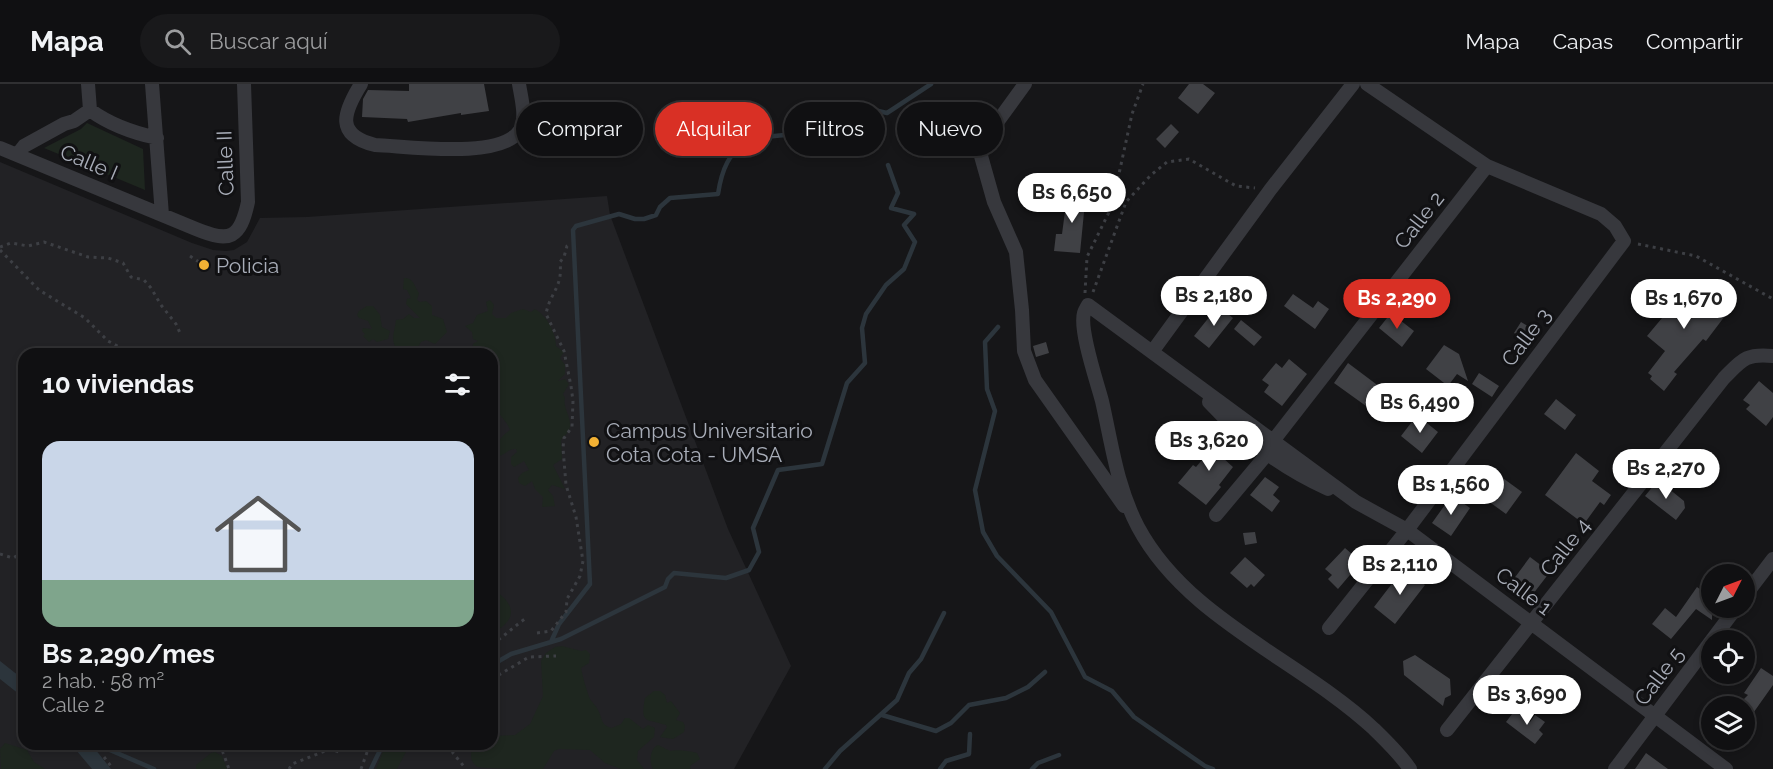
<!DOCTYPE html>
<html lang="es">
<meta charset="utf-8">
<style>
body{margin:0;font-family:Raleway,sans-serif;background:#19191b;color:#f1f3f6;height:100vh;display:flex;flex-direction:column;font-size:22px;white-space:nowrap}
*{box-sizing:border-box;margin:0}
p{font-size:20px;color:#9c9d9f}
.icon{flex:none;width:33px;height:33px;fill:none;stroke:currentColor;stroke-width:2;stroke-linecap:round;stroke-linejoin:round}
.map{position:relative;flex:1;overflow:hidden}
.panel{position:absolute;left:18px;top:264px;width:480px;height:402px;display:flex;flex-direction:column;background:#101012;border-radius:18px;box-shadow:0 3px 9px #0003,0 0 0 2px #303032}
.panel>*{flex:none}
.guide{position:absolute;left:516px;top:18px;width:570px;height:54px;display:flex;gap:12px}
.needle{width:39px;rotate:48deg}
.fabs{position:absolute;left:1701px;top:480px;display:grid;gap:12px}
.fabs a{display:grid;place-items:center;width:54px;height:54px;border-radius:50%;background:#101012;box-shadow:0 3px 9px #0003,0 0 0 2px #303032;font-size:30px}
.price{position:absolute;translate:-50% -51px;padding:0 14px;border-radius:21px;background:#fff;color:#222;font-size:20px;line-height:39px;filter:drop-shadow(0 2px 3px #0008)}
.price::after{content:'';position:absolute;left:50%;top:36px;width:18px;height:14px;margin-left:-9px;background:inherit;clip-path:polygon(0 0,100% 0,50% 100%)}
.price.current{background:#d93025;color:#fff}
ul{padding:0;list-style:none}
li{display:grid;align-content:center;gap:12px;height:318px;padding:0 24px}
li span{display:grid;place-items:center;height:186px;border-radius:18px;color:#555}
li>.icon{margin-inline-start:auto}
span .icon{width:108px;height:108px;fill:#fffc;stroke-width:1}
li b{font-size:26px}
h2{display:flex;justify-content:space-between;align-items:center;height:72px;padding:0 24px;font-size:26px}
.tag{padding:0 21px;border-radius:27px;background:#101012;box-shadow:0 3px 9px #0003,0 0 0 2px #303032;font-size:21px;line-height:54px}
.tag.current{background:#d93025;color:#fff}
header{display:flex;align-items:center;gap:36px;box-sizing:border-box;height:84px;padding:0 30px;background:#101012;border-bottom:2px solid #303032}
header strong{font-size:28px}
nav{display:flex;gap:33px;margin-inline-start:auto;font-size:21px}
.search{width:420px;height:54px;background:#19191b;display:flex;align-items:center;gap:15px;box-sizing:border-box;padding:0 21px;border-radius:33px;color:#9c9d9f;font-size:22px}
.map>svg:first-child{display:block}
.built{fill:#222225;fill-rule:evenodd}
.green{fill:#1e261f}
.water{fill:#2c353c}
.lines{fill:none;stroke-linecap:round;stroke-linejoin:round}
.stream{stroke:#2c353c;stroke-width:4.5}
.building{fill:#404145}
.path{stroke:#3d3f44;stroke-width:3;stroke-dasharray:3 4.5;stroke-linecap:butt}
.street{stroke:#37383d;stroke-width:14}
.poi-dot{fill:#f2b134;stroke:#111113;stroke-width:2}
.labels{text-anchor:middle;dominant-baseline:central;stroke-width:6;stroke-linejoin:round;paint-order:stroke}
.street-label{font-size:21px;fill:#a8adb8;stroke:#111113}
.poi-label{font-size:21px;fill:#a8adb8;stroke:#111113;text-anchor:start}
</style>
<header>
<strong>Mapa</strong>
<div class="search"><svg class="icon" aria-label="search" viewBox="0 0 24 24"><circle cx="10" cy="10" r="6"/><path d="M15 15l6 6"/></svg>Buscar aquí</div>
<nav><a>Mapa</a><a>Capas</a><a>Compartir</a></nav>
</header>
<div class="map">
<svg width="1773" height="685" viewBox="0 0 1773 685">
<rect width="100%" height="100%" fill="#161618"/>
<path class="built" d="M0 78 192 159 213 166 226 167 234 166 247 158 260 134 307 133 607 112 610 131 728 445 791 582 734 685H0ZM24 270H492V660H24Z"/>
<path class="green" d="M87 39 143 65 145 106 44 64 81 45Z
M404 194C414 194 414 202 419 209L417 216 420 218 426 217 432 222V231L443 235 447 248 435 260 426 256 421 258 417 265 419 270H401V265L398 266C389 257 395 247 396 236L403 235 409 230 414 234H420L406 220 407 215 411 214 407 206 403 205Z
M490 216 494 221 492 230 496 234H506L511 229 523 225 531 228 535 225C547 232 556 249 556 262L564 268 560 274 565 281V290L558 297 565 295 569 300 563 310 565 314C562 325 575 337 568 348 566 351 563 353 561 356L562 375 553 381 565 405 552 401 548 406 553 412 555 422 542 423 543 413 535 405 532 397 525 402 519 399 518 394 522 389 529 386 524 377 514 383 511 380V373L517 368 516 365C508 364 505 372 498 372 493 360 502 352 510 346 506 335 496 329 492 318 489 306 492 283 492 270H472L473 260 478 257 473 255 472 248 465 242 473 239 477 231 488 227 486 218Z
M367 222H373L380 231 382 243 390 247 388 255 377 258 373 255 369 258 363 252 365 250 362 247 363 244 372 245 368 237 359 234 357 231 359 227Z
M492 504C510 517 521 530 498 546L492 543Z
M562 562 581 567 586 566 590 570 589 579 581 584C583 594 586 604 589 613 591 618 596 621 598 626 603 635 600 641 612 644L621 640 625 634H629L643 645 648 641 655 644 654 653 638 667 637 676 644 685H621L605 679 590 666 559 665 554 667 543 685C528 685 490 685 478 683 471 679 470 673 472 666L488 665 495 652 515 651 530 640 543 612 541 577 546 569 555 563Z
M654 607H660L665 611 667 619 671 617 680 629 676 636 683 638 685 642 684 648 673 655 660 653 667 643 666 641C646 634 640 641 645 614Z
M5 659 27 666 34 678 45 685H1L0 665Z
M386 660H410L397 685H376Z
M658 661 670 667C676 665 691 667 697 669L700 675 690 682 691 685H653C649 678 650 664 658 661Z
M215 668 222 672 227 685H196V681L211 669Z"/>
<path class="water" d="M0 577 24 596V614L0 595Z
M71 660H91L111 685H92Z"/>
<g class="lines">
<path class="stream" d="M998 243 985 258 987 305 995 327 975 406 983 448 997 472 1051 528 1085 593 1112 607 1134 633 1205 682 1213 685
M551 558 559 540 590 500 573 146 576 142 619 130 635 135H644L656 131 660 123 670 114 718 110C726 57 750 53 798 50L810 36 832 45 844 19 887 29 931 0
M492 581 511 570 561 555 665 503 668 495 674 489 726 494 749 486 759 468 753 444 778 386 822 380 847 299 865 279 862 244 866 230 886 201 904 185 915 158 904 141 914 130 891 124 898 109 888 81
M882 631 936 647 951 639 969 621 1006 614 1028 603 1045 588
M96 660 154 685
M371 685 383 660
M825 685 840 667 897 616 909 589 921 575 944 529
M940 685 946 677 969 670 970 650
M1032 685 1038 679 1059 671"/>
</g>
<path class="building" d="M409 0H484L489 27 461 31V29L408 38 407 35 362 33 363 15 368 6 409 7Z
M1189 0H1203L1215 9 1198 30 1178 14Z
M1171 40 1179 48 1165 64 1156 55Z
M1068 105 1086 108 1080 169 1054 167 1056 150H1062Z
M1679 201 1698 215 1706 205 1731 224 1706 257 1703 255 1674 288 1677 290 1664 307 1650 295 1652 292 1648 289 1665 267 1647 252 1667 228 1662 224Z
M1293 210 1313 224 1318 217 1329 225 1315 245 1284 222Z
M1218 222 1233 234 1209 264 1194 252Z
M1391 229 1414 247 1402 263 1379 244Z
M1241 236 1262 253 1254 262 1234 245Z
M1521 238 1539 249 1532 261 1514 249Z
M1046 258 1049 269 1036 273 1033 262Z
M1444 261 1459 270 1468 297 1457 290 1448 302 1426 285Z
M1289 275 1307 290 1282 322 1264 308 1269 301 1262 296 1276 279 1282 284Z
M1348 279 1380 303 1366 322 1334 299Z
M1479 289 1499 302 1492 313 1472 300Z
M1759 297 1773 309V333L1766 342 1746 325 1750 321 1743 316Z
M1556 315 1576 331 1565 346 1544 330Z
M1417 331 1438 348 1422 369 1401 352Z
M1223 351 1234 360 1223 374 1233 383 1219 401 1221 403 1206 421 1178 399 1193 381 1196 383Z
M1576 369 1599 387 1592 397 1611 411 1604 421 1600 418 1584 440 1545 411Z
M1500 392 1522 408 1506 430 1484 414Z
M1265 393 1279 403 1273 411 1280 417 1272 428 1250 411Z
M1658 396 1684 417 1685 424 1676 436 1645 412Z
M1452 411 1470 424 1451 452 1432 439Z
M1255 448 1257 459 1245 461 1243 449Z
M1345 464 1361 478 1338 505 1328 495 1332 491 1325 485Z
M1245 473 1265 491 1254 503 1251 500 1247 504 1230 489Z
M1530 473 1550 488 1533 510 1513 496Z
M1404 484 1425 501 1395 540 1374 523Z
M1697 503 1712 514V536L1696 525 1671 555 1652 540 1665 524 1676 533Z
M1415 571 1450 595 1451 611 1445 614 1443 622 1404 591 1403 577Z
M1761 584 1773 592V601L1744 642V615L1748 611 1744 609Z
M1515 626 1530 638 1535 631 1545 638 1539 646 1543 650 1535 660 1506 638Z
M1646 669 1668 685H1635Z"/>
<g class="lines">
<path class="path" d="M1638 160 1696 172 1773 215
M0 163 11 159 28 162 44 158 88 173 108 174 123 179 131 193 144 196 151 204 161 221 176 240 180 249
M0 166 39 206 85 234 108 257 132 270
M190 172 199 178
M1093 208 1126 118 1151 91 1167 78 1189 75 1236 102 1255 104
M1085 209 1087 173 1112 122 1132 30 1143 0
M0 470 13 474 24 468
M537 549 551 547 566 528 567 515 580 492 583 477 576 433 566 401 563 364 564 354 572 343 573 317 571 302 564 267 546 230C550 208 563 204 560 178L564 173 567 162 570 160
M492 560C505 552 513 543 525 535
M492 595 529 573 556 572
M210 660 224 669
M220 660 229 685
M450 660 453 669 466 685
M104 673 113 685
M289 685 292 680 330 665 339 668 355 661 368 665
M361 685 370 660"/>
<path class="street" d="M88 0 90 26C109 40 134 49 157 54
M152 0 162 131
M361 0C343 29 335 51 375 61 407 62 502 76 520 46 527 34 521 13 519 0
M1025 0 985 55 981 72 994 118 1016 168 1022 226 1024 267 1035 296 1124 422
M0 64 196 145C230 159 240 155 248 118L244 0
M17 71 24 62 64 40 74 37 90 26
M1152 268 1270 106 1353 0
M1209 318C1242 354 1284 385 1328 405
M1273 357 1487 82
M1216 431 1268 369
M1744 513 1773 475
M1329 544 1407 446 1624 157 1615 142 1601 130 1487 82 1367 0
M1447 646 1724 294C1742 276 1746 269 1773 272
M1410 685C1400 670 1387 658 1374 645 1300 576 1187 535 1138 443 1117 403 1112 361 1102 317 1097 298 1079 246 1084 229 1085 226 1087 223 1088 221L1356 418 1407 446 1726 685
M1615 685 1736 524"/>
</g>
<g class="poi-dot">
<circle cx="204" cy="181" r="6"/>
<circle cx="594" cy="358" r="6"/>
</g>
<g class="labels">
<g class="street-label">
<text transform="translate(89 78) rotate(23)">Calle I</text>
<text transform="translate(225 79) rotate(-92)">Calle II</text>
<text transform="translate(1419 136) rotate(-52)">Calle 2</text>
<text transform="translate(1526 253) rotate(-53)">Calle 3</text>
<text transform="translate(1565 463) rotate(-52)">Calle 4</text>
<text transform="translate(1524 507) rotate(37)">Calle 1</text>
<text transform="translate(1659 592) rotate(-53)">Calle 5</text>
</g>
<g class="poi-label">
<text x="216" y="181">Policia</text>
<text x="606" y="346">Campus Universitario<tspan x="606" dy="24">Cota Cota - UMSA</tspan></text>
</g>
</g>
</svg>
<div class="fabs">
<a><svg class="needle" viewBox="-14 -14 28 28"><path d="M0-13l5 13h-10z" fill="#e53935"/><path d="M0 13l5-13h-10z" fill="#9c9d9f"/></svg></a>
<a><svg class="icon" aria-label="locate" viewBox="0 0 24 24"><circle cx="12" cy="12" r="6"/><path d="M12 2v4M12 18v4M2 12h4M18 12h4"/></svg></a>
<a><svg class="icon" aria-label="layers" viewBox="0 0 24 24"><path d="M12 4l9 5-9 5-9-5zM3 14l9 5 9-5"/></svg></a>
</div>
<b class="price" style="left:1072px;top:140px">Bs 6,650</b>
<b class="price" style="left:1214px;top:243px">Bs 2,180</b>
<b class="price current" style="left:1397px;top:246px">Bs 2,290</b>
<b class="price" style="left:1684px;top:246px">Bs 1,670</b>
<b class="price" style="left:1420px;top:350px">Bs 6,490</b>
<b class="price" style="left:1209px;top:388px">Bs 3,620</b>
<b class="price" style="left:1666px;top:416px">Bs 2,270</b>
<b class="price" style="left:1451px;top:432px">Bs 1,560</b>
<b class="price" style="left:1400px;top:512px">Bs 2,110</b>
<b class="price" style="left:1527px;top:642px">Bs 3,690</b>
<div class="guide">
<a class="tag">Comprar</a>
<a class="tag current">Alquilar</a>
<a class="tag">Filtros</a>
<a class="tag">Nuevo</a>
</div>
<section class="panel">
<h2>10 viviendas<svg class="icon" aria-label="filters" viewBox="0 0 24 24"><path d="M4 7h16M4 17h16"/><circle cx="9" cy="7" r="2"/><circle cx="15" cy="17" r="2"/></svg></h2>
<ul>
<li><span style="background:linear-gradient(#c9d6e8 75%,#7fa58c 0)"><svg class="icon" aria-label="home" viewBox="0 0 24 24"><path d="M3 11l9-7 9 7M6 9v11h12V9"/></svg></span><div><b>Bs 2,290/mes</b><p>2 hab. · 58 m²</p><p>Calle 2</p></div></li>
</ul>
</section>
</div>
